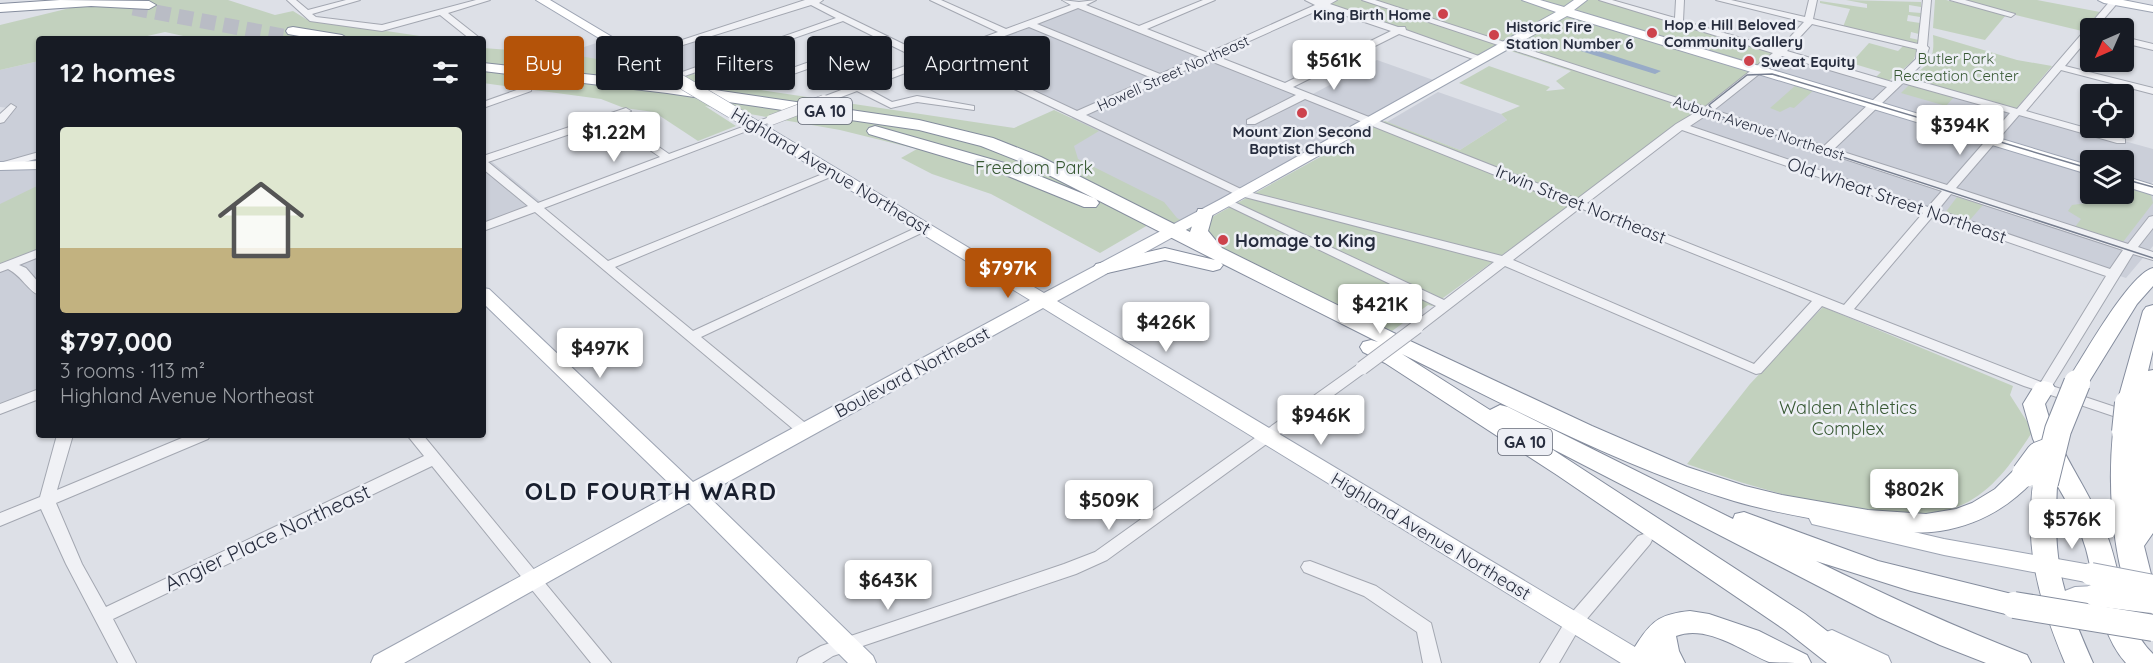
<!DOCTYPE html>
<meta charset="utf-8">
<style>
body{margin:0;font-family:Quicksand,sans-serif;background:#242831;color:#f1f3f6;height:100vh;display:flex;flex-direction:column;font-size:22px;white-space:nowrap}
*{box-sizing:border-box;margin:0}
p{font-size:20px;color:#9ea1a6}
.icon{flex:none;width:33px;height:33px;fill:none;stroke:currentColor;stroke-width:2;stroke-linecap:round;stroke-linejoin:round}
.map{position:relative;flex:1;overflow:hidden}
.details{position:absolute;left:36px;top:36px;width:450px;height:402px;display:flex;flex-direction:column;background:#171b24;border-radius:6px;box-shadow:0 2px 4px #0004}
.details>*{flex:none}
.guide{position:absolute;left:504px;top:36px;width:570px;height:54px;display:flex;gap:12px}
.needle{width:39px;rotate:225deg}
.controls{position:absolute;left:2080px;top:18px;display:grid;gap:12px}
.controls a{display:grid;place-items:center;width:54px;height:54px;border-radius:6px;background:#171b24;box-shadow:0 2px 4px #0004;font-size:30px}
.price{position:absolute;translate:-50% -51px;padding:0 14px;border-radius:6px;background:#fff;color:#222;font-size:20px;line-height:39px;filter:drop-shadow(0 2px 3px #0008)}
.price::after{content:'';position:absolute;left:50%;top:36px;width:18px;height:14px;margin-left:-9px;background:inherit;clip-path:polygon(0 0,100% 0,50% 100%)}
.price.on{background:#b45309;color:#fff}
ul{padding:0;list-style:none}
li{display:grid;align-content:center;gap:12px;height:318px;padding:0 24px}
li+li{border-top:2px solid #363941}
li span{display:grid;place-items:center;height:186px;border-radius:6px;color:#555}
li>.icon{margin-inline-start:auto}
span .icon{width:108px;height:108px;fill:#fffc;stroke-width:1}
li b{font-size:26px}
h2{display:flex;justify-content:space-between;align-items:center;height:72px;padding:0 24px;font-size:26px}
.pill{padding:0 21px;border-radius:6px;background:#171b24;box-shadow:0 2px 4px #0004;font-size:21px;line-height:54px}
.pill.on{background:#b45309;color:#fff}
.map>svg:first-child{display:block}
.built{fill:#cbcfd9;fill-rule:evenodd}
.green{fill:#c2d1be}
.water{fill:#98abc7}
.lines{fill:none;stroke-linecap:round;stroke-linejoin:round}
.highway-tunnel{stroke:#b9bcc5;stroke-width:15;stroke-dasharray:15 8;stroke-linecap:butt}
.minor-casing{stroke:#a3a7b1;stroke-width:2}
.major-casing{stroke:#9da4b3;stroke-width:2}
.highway-casing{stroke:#858d9e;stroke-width:2}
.minor{fill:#f0f1f5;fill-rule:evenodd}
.major{fill:#fff;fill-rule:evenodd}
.highway{fill:#fff;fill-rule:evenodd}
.tram{stroke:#777f90;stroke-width:1.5}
.minor-bridge-far1-casing{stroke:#a3a7b1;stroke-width:11;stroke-linecap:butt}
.minor-bridge-casing{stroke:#a3a7b1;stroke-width:15;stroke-linecap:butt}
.major-bridge-far1-casing{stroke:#9da4b3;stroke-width:14;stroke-linecap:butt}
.major-bridge-casing{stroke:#9da4b3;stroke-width:24;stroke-linecap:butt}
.highway-bridge-far1-casing{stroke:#858d9e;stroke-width:22;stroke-linecap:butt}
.highway-bridge-casing{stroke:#858d9e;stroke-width:28;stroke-linecap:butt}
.minor-bridge-far1{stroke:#f0f1f5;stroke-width:10}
.minor-bridge{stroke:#f0f1f5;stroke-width:13}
.major-bridge-far1{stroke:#fff;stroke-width:13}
.major-bridge{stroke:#fff;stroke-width:22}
.highway-bridge-far1{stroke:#fff;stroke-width:20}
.highway-bridge{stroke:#fff;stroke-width:26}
.poi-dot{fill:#cd424c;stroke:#edeff5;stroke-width:2}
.labels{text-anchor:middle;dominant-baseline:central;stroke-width:5;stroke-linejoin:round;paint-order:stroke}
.far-poi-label{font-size:15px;font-weight:bold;fill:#272d3e;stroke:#edeff5;text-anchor:start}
.far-park-label{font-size:15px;fill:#385934;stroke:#edeff5}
.far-street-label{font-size:15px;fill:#272d3e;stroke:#edeff5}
.shield{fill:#edeff5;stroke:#626775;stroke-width:1.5}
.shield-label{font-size:16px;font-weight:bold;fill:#272d3e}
.park-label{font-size:18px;fill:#385934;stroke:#edeff5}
.street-label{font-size:18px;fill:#272d3e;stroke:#edeff5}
.poi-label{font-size:18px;font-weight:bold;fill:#272d3e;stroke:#edeff5;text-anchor:start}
.near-street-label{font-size:21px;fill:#272d3e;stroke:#edeff5}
.district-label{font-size:24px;font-weight:bold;letter-spacing:1.5px;fill:#191f2e;stroke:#edeff5}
</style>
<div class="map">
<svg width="2153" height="663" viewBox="0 0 2153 663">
<rect width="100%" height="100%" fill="#dde0e7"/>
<path class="built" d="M1603 0 1894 85 1901 79 2153 149V182L2148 185 2153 187V246L2126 278 1682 128 1732 91ZM2091 160H2124V194H2091Z
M1073 7 1204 59 1211 56 1309 96 1377 60 1439 82 1185 226 1015 145 1079 115 948 53Z
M712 33 748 52 669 80 628 58 613 62 559 55 609 39 640 57Z
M39 61V395L0 410V121L9 108 0 107V70Z
M1438 92 1501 114 1507 120 1460 150 1387 122Z
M486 157 546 206 483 230V158Z"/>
<path class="green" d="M103 0H228L275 15 293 11 306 19 440 39H197L165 32 134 39H39V61L0 70V25Z
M1308 0H1603L1781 52 1432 306 1428 305 1392 331 1160 218 1100 253 991 194 932 174 901 158 917 149 840 130 705 106 736 126 698 141 654 112 624 108 601 99 483 83V48L569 54 613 62 628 58 669 80 693 74 731 82 741 80 761 90 1014 128 1054 110 1099 131 1074 146 1078 159 1164 202 1177 218 1194 227 1385 121 1460 150 1507 120 1501 114 1520 106 1459 83 1489 66 1550 87 1546 91 1565 89 1556 81 1571 71 1508 50 1487 62Z
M1846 0 1921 2V7L1909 5V12L1921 13 1920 17 1908 15 1907 21 1920 23 1919 34 1911 32 1910 38 1919 40 1918 45 1843 27 1850 9 1820 3V1L1867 8V4Z
M1935 0H1946L2006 15 1985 40 1933 28Z
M1954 0H2037L2100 12 2082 31Z
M1933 35 2017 60 2052 66 2015 110 1915 81 1911 78C1929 63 1935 60 1933 35Z
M1869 43 1898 51 1904 45 1918 49 1913 61 1887 82 1875 78 1881 72 1851 63Z
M1796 85 1814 90 1794 108 1790 107 1780 112 1770 108Z
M1909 85 1954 97 1946 106 1901 93Z
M37 186 39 249 0 264V204Z
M2130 187 2151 195 2153 203 2123 242 2075 227 2081 219 2068 211 2072 205 2121 198Z
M1957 197 1983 205 1969 221 1945 213Z
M1823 307 2013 386 2010 395 2033 431C2015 458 1997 486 1968 502 1901 537 1755 488 1687 464L1750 384Z"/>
<path class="water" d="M1574 43 1661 71 1655 74 1568 47Z"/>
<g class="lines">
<path class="highway-tunnel" d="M133 8 283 36"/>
<g class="minor-casing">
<path id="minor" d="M287 0H296L308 10 346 0H360L312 14 316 17 382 25 476 0H490L448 13 481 39H470L440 15 382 31 310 21Z
M805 0H823L819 3 930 57 998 32 930 0H941L1006 29 1071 5 1062 0 1079 2 1096 0 1086 5 1139 26 1203 0H1215L1147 29 1208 53 1315 5 1305 0H1337L1330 4 1398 27H1405L1406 30 1487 59 1479 61 1399 34 1293 87 1577 199 1676 124 1698 111 1362 0H1375L1705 107 1773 53 1599 0H1612L1675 18 1676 0H1684L1683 21 1779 49 1804 22 1716 0H1731L1805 17 1809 0H1817L1813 19 1918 44 1923 0H1931L1927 46 1929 48 1924 62 1908 78 2017 109 2111 0H2120L2096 28H2091V35L2065 66 2153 88V94L2061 70 2026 111 2125 139V143H2117L2019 115 1956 188 2128 244 2149 217 2153 216V228L2138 247 2153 252V260L2133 254 2052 386 2136 414 2138 417 2131 422 2024 386 1822 306 1761 373 1756 374 1505 266 1422 330H1412L1410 327 1412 324 1436 306 1220 202 1226 199 1230 200 1444 300 1494 262 1237 195 947 57 866 88 892 102 917 96 974 106V110L917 102 891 108 857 91 828 102H820V98L921 60 884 42 759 86H753V82L877 38 843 21 676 79 668 77 836 18 811 5 641 58 633 56ZM1078 8 1200 57 1160 74 1037 24ZM1323 8 1391 31 1285 83 1216 56ZM1812 24 1917 49 1916 59 1892 82 1787 51ZM1029 27 1152 78 1077 111 956 54ZM1782 56 1887 87 1824 146 1714 110ZM1208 60 1296 95 1247 120V124H1255L1305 99 1570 205 1502 256 1245 191 1086 115ZM1903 83 2010 113 1947 185 1834 149ZM1708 114 1942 191 1928 207 1690 126ZM1682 130 1923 213 1844 305 1587 203ZM1951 194 2123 250 2110 269 1938 210ZM1580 208 1812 301 1754 364 1513 260ZM1933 216 2106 276 2041 382 1854 309Z
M1950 0H1965L2015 14 2011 17Z
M2124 37 2153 44V50L2124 43Z
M528 86 531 87V91L483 108V102Z
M11 104 16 107 4 122 0 123V114Z
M626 108 631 111 617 118 669 154 767 118H775L776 120 544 208 608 261 830 171 834 170 840 173 615 267 693 331 922 225H930L932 228 701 337 809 426 811 430 809 434H799L535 212 483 231V223L528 206 483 169V156ZM608 121 660 157 538 203 488 162Z
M39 152V158L0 169V163Z
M39 249V257L19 265 26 268 39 283V295C28 291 22 276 8 269L0 272V264Z
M1362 364 1369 368 1367 371 1107 560 1076 574 833 656 822 663H797L799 658 821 646 1064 564 1095 552 1357 365Z
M39 389V399L0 414V404Z
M57 435H73L57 490 189 435H211L208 439 56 503 82 564 106 607 424 456 407 435H423L611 663H591L432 466 113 619 136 663H118L66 564 41 509 0 526V513L40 497Z
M1644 534 1650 536 1652 540 1650 544 1580 627 1559 663H1540L1568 617 1638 536Z
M1310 561 1376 586 1431 623 1441 663H1423L1417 632 1364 596 1304 572 1301 567 1304 562Z"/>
</g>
<g class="major-casing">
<path id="major" d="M536 0H550L681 78 680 81H670Z
M1522 0H1540L1564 7 1574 0H1587L1574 10 2091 166V175L1567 16 1231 205 1057 301 1650 656 1653 663H1621L1043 308 706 494 873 656 876 663H848L689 503 404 663H371L374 656 677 491 483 303V288L489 289 693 482 1030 300 736 120 734 117 736 114H746L1044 293 1221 199 1556 12Z
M2098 0H2123L2153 6V12L2104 3Z
M39 161V169L0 170V162Z
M2124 176 2153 185V195L2124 186Z
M1820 510 1944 539 2091 565 2099 568 2102 574 2099 580 2091 583 1944 555 1812 524 1809 518 1812 512Z
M2095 586 2103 589 2107 595 2103 601 2077 605 2074 607V620L2070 627 2062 629 2054 627C2047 615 2051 605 2057 594L2075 587Z
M1832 630 1888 656 1891 663H1856L1823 647 1820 640 1823 633Z"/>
</g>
<g class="highway-casing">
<path id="highway" d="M60 0 149 1 156 5 149 9 91 6 0 12V4Z
M293 27 342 35 349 39H316L288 34 286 31 288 28Z
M483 63 667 83 919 120 993 138 1041 157 1190 232 1198 209H1210L1213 213 1208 231 1222 248 1408 340 1592 426 1687 467 1745 486 1782 495 1868 510 1926 514 1956 509 1972 503 1995 489 2016 468 2025 466 2034 468 2037 474 2034 480C2008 508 1978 525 1940 531 1905 536 1871 528 1836 523 1802 517 1768 511 1734 501 1619 466 1510 407 1402 354L1490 410 1500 405 1508 407 1733 519 1735 514 1744 512 1878 561 2024 597 2028 605 2024 613 2014 616 1911 591 1816 561C1885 595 1955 627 2027 655L2031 663H1986L1940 645 1878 617 1547 446 1805 614 1858 655 1862 663H1827L1785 630 1557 475 1385 363 1363 352 1360 347 1363 342 1371 340 1378 342 1221 263 1223 265 1220 269 1213 271 1165 260 1103 274 1096 272 1093 268 1096 264 1165 248 1215 260 1029 165 981 146 919 130 667 93 483 71Z
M875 126 1015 166 1096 199 1099 203 1096 207H1084L1003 174 869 134 867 131 869 128Z
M2153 268V286L2137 304 2087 385 2079 387 2071 385 2068 380C2083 357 2129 274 2153 268Z
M2153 305V350L2148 371 2153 370V411L2144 414 2136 412 2134 409 2128 410 2120 408 2117 403 2143 311 2146 307Z
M2044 381 2052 383 2055 388 2045 404C2058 453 2091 491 2108 538 2122 576 2123 625 2153 654V663H2126C2099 633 2096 586 2086 549 2079 526 2069 505 2057 485 2056 508 2055 532 2058 556 2062 594 2078 628 2093 663H2065C2044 612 2028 565 2031 509 2032 498 2031 486 2036 477L2045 474 2052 477 2033 439 2023 404 2036 383Z
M2125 424 2133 426 2136 431H2149L2153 437V533L2144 546 2153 582V634L2143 631C2113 574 2107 495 2113 432L2117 426Z
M1690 611 1709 614 1759 631 1807 655 1811 663C1799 663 1781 663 1769 662 1742 651 1707 624 1676 636L1679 651 1685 663H1626C1628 655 1634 649 1638 642 1653 619 1662 614 1690 611Z"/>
</g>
<use href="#minor" class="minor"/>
<use href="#major" class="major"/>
<use href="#highway" class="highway"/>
<path class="tram" d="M2091 169 1772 74 1747 75 1709 105 1713 111 1726 119 2153 258
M2124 179 2153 187"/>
<g class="minor-bridge-far1-casing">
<path id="minor-bridge-far1" d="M771 120 824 100"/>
</g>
<g class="minor-bridge-casing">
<path id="minor-bridge" d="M1362 368 1417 327"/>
</g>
<g class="major-bridge-far1-casing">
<path id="major-bridge-far1" d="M675 78 741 117"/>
</g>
<g class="major-bridge-casing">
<path id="major-bridge" d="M2091 574 2153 586
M2095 595 2153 602"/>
</g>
<g class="highway-bridge-far1-casing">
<path id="highway-bridge-far1" d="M2077 385 2079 380"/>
</g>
<g class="highway-bridge-casing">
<path id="highway-bridge" d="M2125 432 2128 403
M2141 437 2144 407
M2025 474 2039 455 2052 450
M2045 483 2058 430 2077 383
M2014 605 2153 628"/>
</g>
<use href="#minor-bridge-far1" class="minor-bridge-far1"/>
<use href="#minor-bridge" class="minor-bridge"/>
<use href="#major-bridge-far1" class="major-bridge-far1"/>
<use href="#major-bridge" class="major-bridge"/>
<use href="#highway-bridge-far1" class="highway-bridge-far1"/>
<use href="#highway-bridge" class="highway-bridge"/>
</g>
<g class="poi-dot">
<circle cx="1443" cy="14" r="6"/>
<circle cx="1652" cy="33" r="6"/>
<circle cx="1494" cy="35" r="6"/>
<circle cx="1749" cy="61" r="6"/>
<circle cx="1302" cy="113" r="6"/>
<circle cx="1223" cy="240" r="6"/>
</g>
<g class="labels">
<g class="far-poi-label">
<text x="1431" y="14" text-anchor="end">King Birth Home</text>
<text x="1664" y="24">Hop e Hill Beloved<tspan x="1664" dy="17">Community Gallery</tspan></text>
<text x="1506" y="26">Historic Fire<tspan x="1506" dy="17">Station Number 6</tspan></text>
<text x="1761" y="61">Sweat Equity</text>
<text x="1302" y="131" text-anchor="middle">Mount Zion Second<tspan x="1302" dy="17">Baptist Church</tspan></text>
</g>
<g class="far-park-label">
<text x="1956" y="58">Butler Park<tspan x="1956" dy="17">Recreation Center</tspan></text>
</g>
<g class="far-street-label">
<text transform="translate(1173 73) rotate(-24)">Howell Street Northeast</text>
<text transform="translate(1759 128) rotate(18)">Auburn Avenue Northeast</text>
</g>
<g class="shield">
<rect x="798" y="98" width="54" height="26" rx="4.5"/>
<rect x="1498" y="429" width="54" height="26" rx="4.5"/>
</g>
<g class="shield-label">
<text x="825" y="111">GA 10</text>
<text x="1525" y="442">GA 10</text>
</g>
<g class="park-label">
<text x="1034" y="167">Freedom Park</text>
<text x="1848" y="407">Walden Athletics<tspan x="1848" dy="21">Complex</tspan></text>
</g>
<g class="street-label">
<text transform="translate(831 171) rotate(31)">Highland Avenue Northeast</text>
<text transform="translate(1897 200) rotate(19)">Old Wheat Street Northeast</text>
<text transform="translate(1581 204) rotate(22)">Irwin Street Northeast</text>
<text transform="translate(912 372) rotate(-28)">Boulevard Northeast</text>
<text transform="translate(1431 536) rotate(31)">Highland Avenue Northeast</text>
</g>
<g class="poi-label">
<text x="1235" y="240">Homage to King</text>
</g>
<g class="near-street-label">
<text transform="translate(267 537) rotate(-25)">Angier Place Northeast</text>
</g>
<g class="district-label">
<text x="651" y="491">OLD FOURTH WARD</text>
</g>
</g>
</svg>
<div class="controls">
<a><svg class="needle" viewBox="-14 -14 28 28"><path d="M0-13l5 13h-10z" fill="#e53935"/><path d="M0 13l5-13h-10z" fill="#9ea1a6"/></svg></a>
<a><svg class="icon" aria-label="locate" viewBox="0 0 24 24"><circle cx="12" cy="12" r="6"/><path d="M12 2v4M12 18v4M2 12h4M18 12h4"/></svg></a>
<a><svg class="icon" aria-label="layers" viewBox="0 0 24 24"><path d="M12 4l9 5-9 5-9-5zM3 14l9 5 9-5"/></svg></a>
</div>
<b class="price" style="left:1334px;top:91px">$561K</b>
<b class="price" style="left:1960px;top:156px">$394K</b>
<b class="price" style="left:614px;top:163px">$1.22M</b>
<b class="price on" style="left:1008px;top:299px">$797K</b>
<b class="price" style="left:1380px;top:335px">$421K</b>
<b class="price" style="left:1166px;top:353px">$426K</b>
<b class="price" style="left:600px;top:379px">$497K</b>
<b class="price" style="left:1321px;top:446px">$946K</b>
<b class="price" style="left:1914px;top:520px">$802K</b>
<b class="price" style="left:1109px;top:531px">$509K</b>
<b class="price" style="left:2072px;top:550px">$576K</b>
<b class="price" style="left:888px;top:611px">$643K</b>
<div class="guide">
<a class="pill on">Buy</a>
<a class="pill">Rent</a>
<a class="pill">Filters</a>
<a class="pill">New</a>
<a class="pill">Apartment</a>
</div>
<section class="details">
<h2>12 homes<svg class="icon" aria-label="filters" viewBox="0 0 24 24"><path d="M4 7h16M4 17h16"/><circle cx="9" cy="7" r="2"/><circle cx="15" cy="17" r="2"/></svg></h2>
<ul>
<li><span style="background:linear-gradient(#dfe7d0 65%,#c2b280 0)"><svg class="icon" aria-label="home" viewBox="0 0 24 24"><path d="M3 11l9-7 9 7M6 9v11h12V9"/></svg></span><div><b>$797,000</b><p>3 rooms · 113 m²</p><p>Highland Avenue Northeast</p></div></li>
</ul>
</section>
</div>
